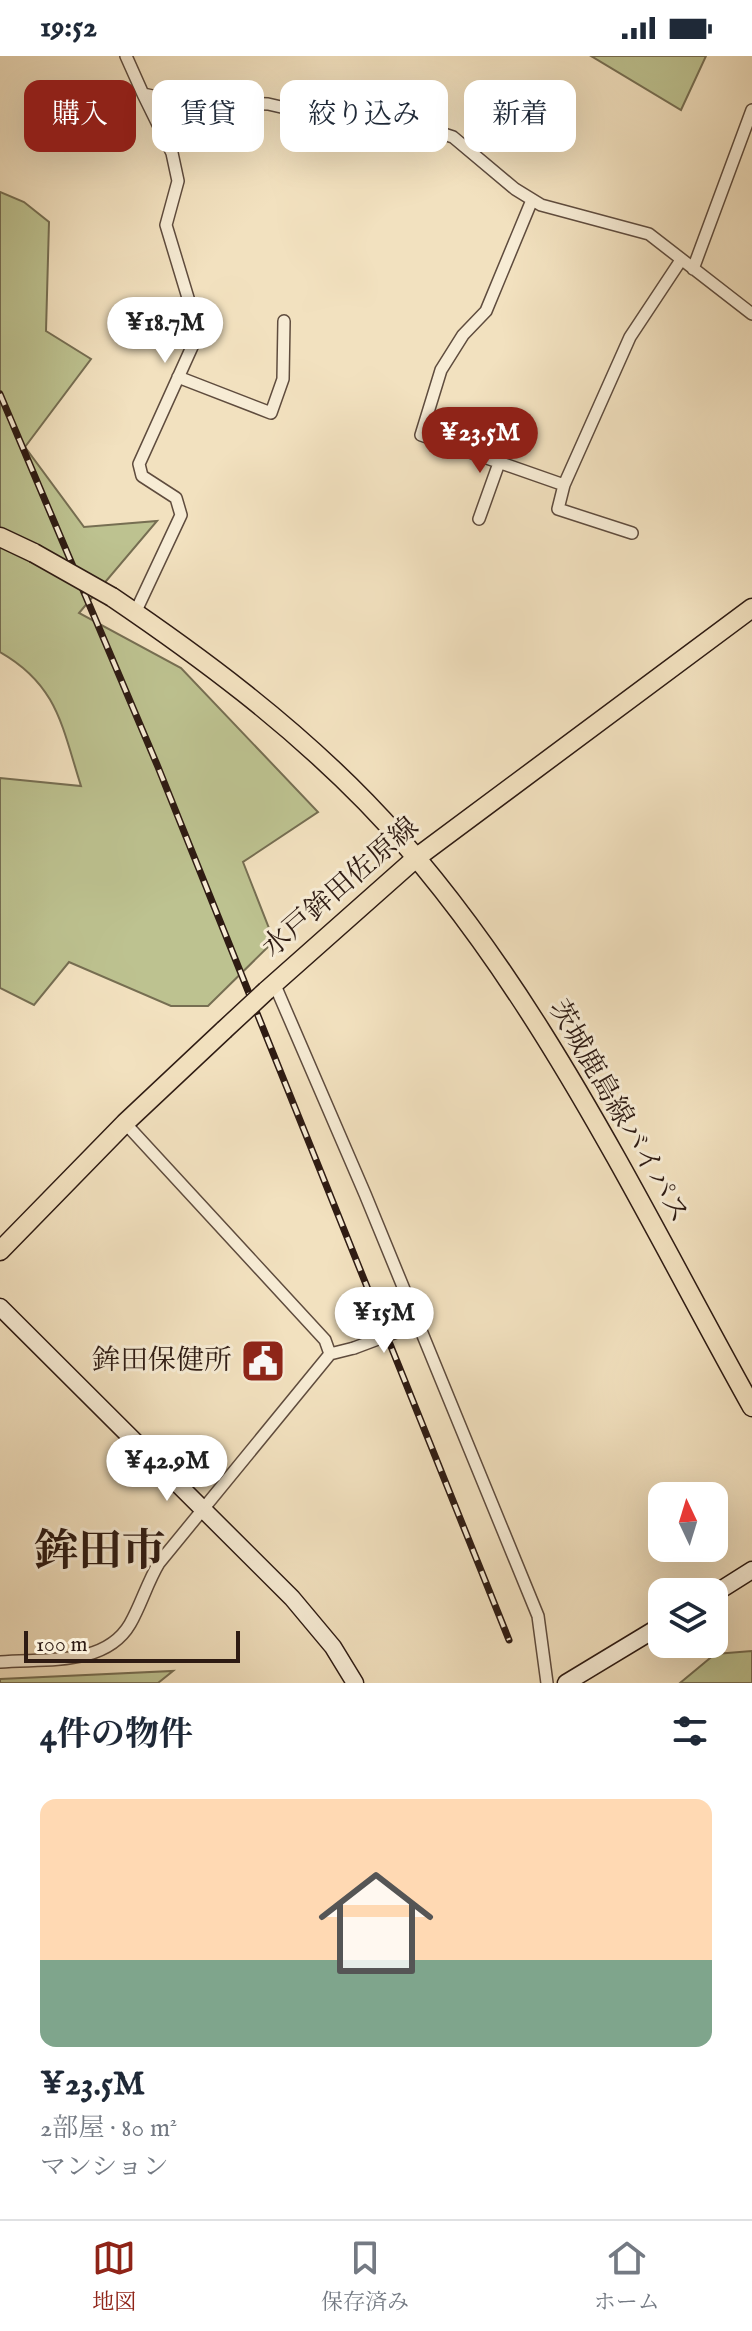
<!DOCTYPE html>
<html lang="ja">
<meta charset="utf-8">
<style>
body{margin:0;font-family:"IM FELL English","Noto Serif JP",serif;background:#f6f6f7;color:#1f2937;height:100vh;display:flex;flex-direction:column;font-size:30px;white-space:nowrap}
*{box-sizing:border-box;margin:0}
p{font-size:26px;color:#747a83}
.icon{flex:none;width:44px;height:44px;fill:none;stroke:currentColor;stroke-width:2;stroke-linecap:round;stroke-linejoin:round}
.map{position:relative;height:1627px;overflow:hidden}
.sheet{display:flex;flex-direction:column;background:#fff;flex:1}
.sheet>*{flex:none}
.top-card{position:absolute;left:24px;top:24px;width:704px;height:72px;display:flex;gap:16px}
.needle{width:52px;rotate:356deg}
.tools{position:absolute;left:648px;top:1426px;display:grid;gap:16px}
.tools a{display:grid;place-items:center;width:80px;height:80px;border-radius:16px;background:#fff;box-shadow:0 8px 32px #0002;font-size:40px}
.scale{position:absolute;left:24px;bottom:20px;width:216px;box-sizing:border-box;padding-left:8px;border:4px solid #2e1b13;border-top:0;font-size:22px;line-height:28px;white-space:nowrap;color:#2e1b13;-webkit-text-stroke:6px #f7ecd5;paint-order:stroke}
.price{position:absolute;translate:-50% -68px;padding:0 18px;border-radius:28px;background:#fff;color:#222;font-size:26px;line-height:52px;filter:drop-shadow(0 2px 4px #0008)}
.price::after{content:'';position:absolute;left:50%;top:48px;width:24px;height:18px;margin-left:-12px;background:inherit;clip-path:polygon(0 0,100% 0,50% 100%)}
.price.on{background:#8f2418;color:#fff}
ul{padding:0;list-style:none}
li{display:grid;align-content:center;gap:16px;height:424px;padding:0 40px}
li span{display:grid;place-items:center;height:248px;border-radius:16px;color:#555}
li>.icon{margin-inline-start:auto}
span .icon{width:144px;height:144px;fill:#fffc;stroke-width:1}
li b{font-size:34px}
h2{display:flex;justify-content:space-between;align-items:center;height:96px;padding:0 40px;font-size:34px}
.chip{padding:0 28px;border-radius:16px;background:#fff;box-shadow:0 8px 32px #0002;font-size:28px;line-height:72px}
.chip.on{background:#8f2418;color:#fff}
.status{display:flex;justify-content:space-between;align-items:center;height:56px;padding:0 40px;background:#fff;direction:ltr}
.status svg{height:22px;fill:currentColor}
.dock{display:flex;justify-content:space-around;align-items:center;height:112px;border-top:2px solid #e0e1e3;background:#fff;font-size:22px;color:#747a83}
.dock a{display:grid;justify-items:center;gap:4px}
.dock .on{color:#8f2418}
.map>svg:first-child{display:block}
.green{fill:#bdc290;stroke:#766e52;stroke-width:2}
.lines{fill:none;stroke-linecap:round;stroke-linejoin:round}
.street-casing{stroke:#5f4c3e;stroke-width:14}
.secondary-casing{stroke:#2e1b13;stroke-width:19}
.primary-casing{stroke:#2e1b13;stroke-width:21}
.street{stroke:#f7ecd5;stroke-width:11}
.secondary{stroke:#f7ecd5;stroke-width:16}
.primary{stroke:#f2e1bf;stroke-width:18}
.rail-casing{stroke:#2e1b13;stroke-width:7}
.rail{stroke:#f7ecd5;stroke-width:4;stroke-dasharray:12;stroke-linecap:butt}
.street-bridge-casing{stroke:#5f4c3e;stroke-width:14;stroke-linecap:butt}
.primary-bridge-casing{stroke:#2e1b13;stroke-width:21;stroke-linecap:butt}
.street-bridge{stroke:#f7ecd5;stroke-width:11}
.primary-bridge{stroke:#f2e1bf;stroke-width:18}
.labels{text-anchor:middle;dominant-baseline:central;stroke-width:6;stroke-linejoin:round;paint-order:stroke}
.street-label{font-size:28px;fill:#2e1b13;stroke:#f7ecd5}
.poi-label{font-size:28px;fill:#2e1b13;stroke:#f7ecd5;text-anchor:end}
.town-label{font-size:44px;font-weight:bold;fill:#2e1b13;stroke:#f7ecd5}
</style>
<div class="status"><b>19:52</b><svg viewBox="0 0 49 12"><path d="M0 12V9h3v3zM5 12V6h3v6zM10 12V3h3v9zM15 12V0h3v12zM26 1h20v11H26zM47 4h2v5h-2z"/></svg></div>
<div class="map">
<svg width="752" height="1627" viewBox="0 0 752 1627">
<rect width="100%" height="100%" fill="#f2e1bf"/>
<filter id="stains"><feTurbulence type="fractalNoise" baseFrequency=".0025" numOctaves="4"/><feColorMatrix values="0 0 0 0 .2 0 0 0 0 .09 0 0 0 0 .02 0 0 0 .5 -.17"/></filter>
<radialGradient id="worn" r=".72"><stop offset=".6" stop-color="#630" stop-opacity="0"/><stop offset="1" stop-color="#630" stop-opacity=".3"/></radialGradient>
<path class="green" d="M591 0H706L681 54Z
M0 136 24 146 49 166 46 275 91 303 25 391 84 471 157 465 79 557 181 612 318 756 243 806 274 885 208 950H171L69 906 34 949 0 932V722L81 730C62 671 58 629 0 596Z
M752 1595V1627H680L715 1598Z
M173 1615 158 1627H0V1623Z"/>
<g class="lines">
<g class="street-casing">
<path id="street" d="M126 0 143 38 172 44 268 48 329 62 416 69 453 81 515 133 541 149 649 178 752 258
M532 144 486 255 463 279 441 314 421 379 564 429 630 281 681 204
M693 213 752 54
M178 321 271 357 283 323 284 265
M564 429 558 453 632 477
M479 463 499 407
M135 557 181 459 176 442 142 420 139 408 196 282 195 265 166 169 178 125 172 97 143 38
M274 927 365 1138 538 1560 547 1627
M330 1298 354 1292
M0 1606C44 1602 105 1611 130 1568 141 1549 147 1527 159 1507L330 1298 325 1284 125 1067"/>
</g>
<g class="secondary-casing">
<path id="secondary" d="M0 1251 292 1542 333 1591 355 1627
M714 1538 752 1514
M566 1627 662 1569"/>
</g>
<g class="primary-casing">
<path id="primary" d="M0 481 34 497
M112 541C202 602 289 667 366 746 531 916 637 1145 752 1351
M266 935 416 802 752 552
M0 1195 125 1067 224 974"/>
</g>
<use href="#street" class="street"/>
<use href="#secondary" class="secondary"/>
<use href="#primary" class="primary"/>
<g class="rail-casing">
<path id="rail" d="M0 338 158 711 509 1584"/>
</g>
<use href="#rail" class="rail"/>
<g class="street-bridge-casing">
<path id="street-bridge" d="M354 1292 402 1274"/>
</g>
<g class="primary-bridge-casing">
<path id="primary-bridge" d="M34 497 112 541
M224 974 266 935"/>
</g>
<use href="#street-bridge" class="street-bridge"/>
<use href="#primary-bridge" class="primary-bridge"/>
</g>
<defs>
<g id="civic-square" transform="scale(2.3)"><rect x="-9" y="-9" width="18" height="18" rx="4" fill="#8f2418" stroke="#f7ecd5"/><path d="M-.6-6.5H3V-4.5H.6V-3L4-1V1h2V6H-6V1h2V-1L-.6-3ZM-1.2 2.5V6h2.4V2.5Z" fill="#fff"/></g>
</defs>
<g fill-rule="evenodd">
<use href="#civic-square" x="263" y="1305"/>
</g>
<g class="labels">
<g class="street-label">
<text transform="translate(341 832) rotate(-41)">水戸鉾田佐原線</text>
<text transform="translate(618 1056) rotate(60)">茨城鹿島線バイパス</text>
</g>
<g class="poi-label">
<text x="232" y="1305">鉾田保健所</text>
</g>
<g class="town-label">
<text x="100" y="1497">鉾田市</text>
</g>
</g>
<rect width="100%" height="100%" filter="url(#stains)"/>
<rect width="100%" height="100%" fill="url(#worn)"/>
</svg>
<div class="tools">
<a><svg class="needle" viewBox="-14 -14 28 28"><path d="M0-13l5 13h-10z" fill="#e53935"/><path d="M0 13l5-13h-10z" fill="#747a83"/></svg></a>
<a><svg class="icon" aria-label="layers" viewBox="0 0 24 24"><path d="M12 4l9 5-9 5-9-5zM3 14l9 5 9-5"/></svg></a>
</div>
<div class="scale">100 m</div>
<b class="price" style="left:165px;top:309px">¥18.7M</b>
<b class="price on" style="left:480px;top:419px">¥23.5M</b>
<b class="price" style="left:384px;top:1299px">¥15M</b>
<b class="price" style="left:167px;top:1447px">¥42.9M</b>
<div class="top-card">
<a class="chip on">購入</a>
<a class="chip">賃貸</a>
<a class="chip">絞り込み</a>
<a class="chip">新着</a>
</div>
</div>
<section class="sheet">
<h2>4件の物件<svg class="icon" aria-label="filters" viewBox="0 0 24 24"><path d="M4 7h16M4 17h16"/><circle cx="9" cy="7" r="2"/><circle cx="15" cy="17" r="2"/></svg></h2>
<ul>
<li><span style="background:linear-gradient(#ffd9b3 65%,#7fa58c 0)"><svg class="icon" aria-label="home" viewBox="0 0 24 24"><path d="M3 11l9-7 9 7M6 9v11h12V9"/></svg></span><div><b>¥23.5M</b><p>2部屋 · 80 m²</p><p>マンション</p></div></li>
</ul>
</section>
<nav class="dock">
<a class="on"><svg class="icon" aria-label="map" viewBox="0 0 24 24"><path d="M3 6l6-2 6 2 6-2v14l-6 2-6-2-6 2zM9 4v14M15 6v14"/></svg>地図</a>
<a><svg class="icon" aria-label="saved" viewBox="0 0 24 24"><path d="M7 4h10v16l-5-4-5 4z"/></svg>保存済み</a>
<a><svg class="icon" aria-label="home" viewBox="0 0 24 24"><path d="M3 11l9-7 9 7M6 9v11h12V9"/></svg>ホーム</a>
</nav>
